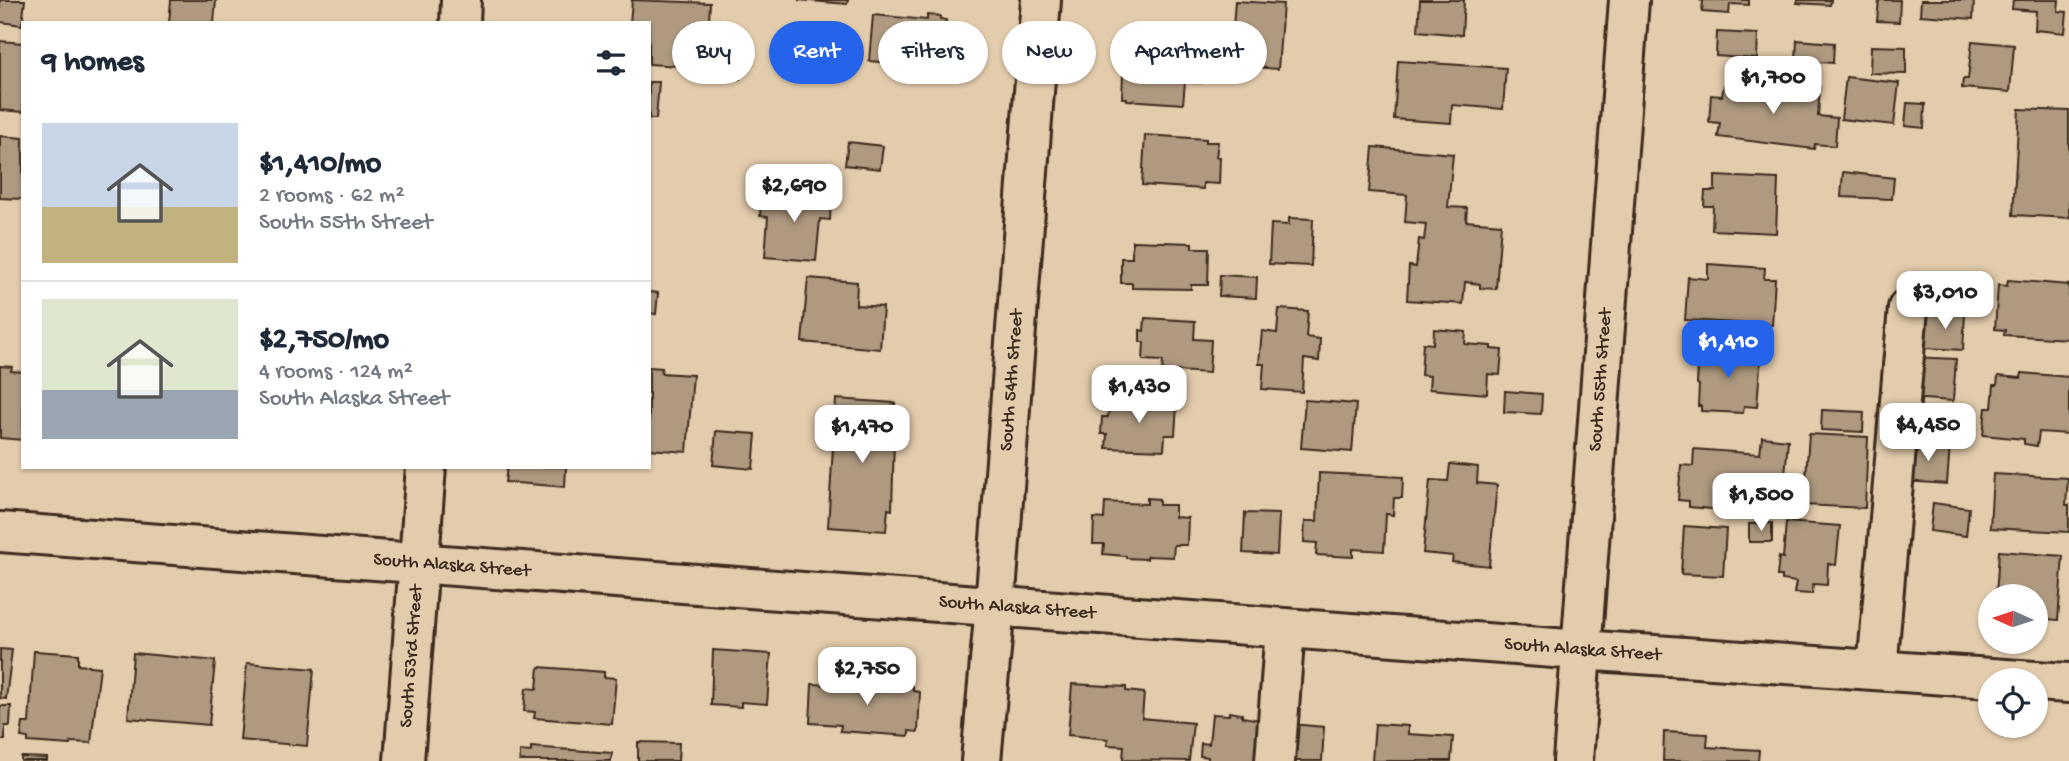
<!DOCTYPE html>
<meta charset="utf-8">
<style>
body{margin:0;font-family:"Gochi Hand",sans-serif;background:#f2f2f3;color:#1f2937;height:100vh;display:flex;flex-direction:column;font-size:26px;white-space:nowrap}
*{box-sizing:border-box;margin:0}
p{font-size:23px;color:#747a83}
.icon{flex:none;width:38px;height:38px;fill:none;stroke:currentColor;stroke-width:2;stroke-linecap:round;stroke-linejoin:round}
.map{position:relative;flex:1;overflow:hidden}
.panel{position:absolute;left:21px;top:21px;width:630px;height:448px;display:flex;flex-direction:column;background:#fff;border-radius:0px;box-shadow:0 2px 5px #0004}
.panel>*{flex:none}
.top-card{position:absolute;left:672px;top:21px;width:665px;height:63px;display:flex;gap:14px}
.needle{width:46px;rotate:273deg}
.buttons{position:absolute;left:1978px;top:584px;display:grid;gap:14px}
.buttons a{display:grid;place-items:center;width:70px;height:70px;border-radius:50%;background:#fff;box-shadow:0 2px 5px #0004;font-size:35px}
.price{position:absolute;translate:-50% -60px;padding:0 16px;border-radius:14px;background:#fff;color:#222;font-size:23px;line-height:46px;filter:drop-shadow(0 2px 4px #0008)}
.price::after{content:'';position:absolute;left:50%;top:42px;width:21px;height:16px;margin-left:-10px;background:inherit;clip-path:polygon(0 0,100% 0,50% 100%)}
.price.current{background:#2563eb;color:#fff}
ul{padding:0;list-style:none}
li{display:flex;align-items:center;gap:21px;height:175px;padding:0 21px}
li+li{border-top:2px solid #e0e1e3}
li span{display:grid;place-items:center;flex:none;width:196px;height:140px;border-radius:0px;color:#555}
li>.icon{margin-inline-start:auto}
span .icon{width:84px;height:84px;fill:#fffc;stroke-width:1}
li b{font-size:30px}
h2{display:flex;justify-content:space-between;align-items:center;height:84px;padding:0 21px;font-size:30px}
.tag{padding:0 24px;border-radius:32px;background:#fff;box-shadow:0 2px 5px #0004;font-size:24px;line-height:63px}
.tag.current{background:#2563eb;color:#fff}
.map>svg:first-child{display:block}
.building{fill:#af9a80;stroke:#3b2a1e;stroke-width:2}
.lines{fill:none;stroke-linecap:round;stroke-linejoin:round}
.minor-casing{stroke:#3b2a1e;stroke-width:44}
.minor{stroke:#e3ccac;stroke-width:38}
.labels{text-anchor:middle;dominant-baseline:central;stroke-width:5;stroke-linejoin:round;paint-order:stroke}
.street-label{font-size:19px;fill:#3b2a1e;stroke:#e3ccac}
</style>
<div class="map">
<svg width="2069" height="761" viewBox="0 0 2069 761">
<rect width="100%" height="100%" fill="#e3ccac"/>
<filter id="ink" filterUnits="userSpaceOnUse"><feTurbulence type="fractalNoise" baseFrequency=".0143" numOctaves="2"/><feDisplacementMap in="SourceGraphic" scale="14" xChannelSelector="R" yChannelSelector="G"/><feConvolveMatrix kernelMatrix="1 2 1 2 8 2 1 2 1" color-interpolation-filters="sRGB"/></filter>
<g filter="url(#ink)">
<path class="building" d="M0 0H25L22 25 0 22Z
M171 0H216L214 23H169Z
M632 0 710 3 707 54 680 53 679 66 649 64V23H630Z
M798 0H848L847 4Z
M1420 0H1464L1462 35 1418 31Z
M1699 0H1749V5L1730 4 1729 14 1702 12 1703 1Z
M1798 0H1831L1830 5 1797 3Z
M1879 0H1900L1899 22 1877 21Z
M1921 0H1974L1973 19 1920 15Z
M2013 0H2059L2058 11 2067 12 2065 33 2035 30 2036 11 2012 9Z
M1235 1 1283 4 1278 69 1230 65Z
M873 15 927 20V15L940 16V19L946 20 943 46 952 47 950 68 869 61Z
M1717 32 1758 34 1757 59 1716 56Z
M1797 40 1834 43 1833 63 1796 61Z
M0 41 23 43V112L0 110Z
M1972 41 2014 45 2010 92 1962 88 1963 79H1968Z
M1871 46 1906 47V74L1870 73Z
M1124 50 1185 54V56L1204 58 1202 83 1185 82 1183 104 1127 100V98H1122Z
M715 61 740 62V79L714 78Z
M1398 61 1506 68 1503 109 1452 105 1451 123 1394 119Z
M1846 77 1899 83 1894 125 1841 119Z
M649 82H659L656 119H649Z
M1776 83 1820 87 1818 116 1837 118 1835 146 1815 144 1814 149 1718 137 1720 123 1709 122 1711 95 1722 96 1724 85 1776 90Z
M1907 103 1925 104 1924 128 1905 126Z
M2019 109 2069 111V218L2013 215Z
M1145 135 1206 139V142H1218L1216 157H1220L1219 184 1203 183V189L1142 185Z
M0 136 23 138V199L0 198Z
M848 142 883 146 880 169 845 165Z
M1373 147 1453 154 1448 207 1467 208 1466 221 1501 224 1496 289 1480 288V284L1465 282 1463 304 1407 300 1409 266 1416 267 1419 239 1424 240 1426 224 1405 222 1407 195 1369 192Z
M1843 172 1894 178 1892 199 1841 197Z
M1715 176 1778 179 1776 233 1712 230 1713 206H1704L1705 191H1715Z
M762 191 831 197 830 220 820 219 816 261 765 257 768 217 760 216Z
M1289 218 1313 219 1311 266 1269 264 1271 224 1289 225Z
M1132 241 1192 243V248H1209L1208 285H1191V289L1132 288V283H1121V258H1132Z
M1708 264 1765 268 1764 279H1775L1772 325 1685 320 1688 277 1708 279Z
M1220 275 1257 277 1256 298 1219 296Z
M808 278 857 282 856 305 883 307 880 349 802 342Z
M2008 280 2069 285V339L2004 335 2005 330 1995 329 1998 285 2007 286Z
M649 292 658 293 656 314 649 313Z
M1279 309 1308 311 1306 337 1320 339 1319 361 1304 359 1302 392 1262 389 1264 364H1259L1262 331 1277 333Z
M1927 311 1965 313 1963 350 1925 348Z
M1145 318 1195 321 1194 339 1211 340 1209 373 1162 370 1163 361 1143 360 1144 342H1140V330L1144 331Z
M1434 329 1466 332 1465 344 1491 346V349L1502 350 1500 375 1488 374 1487 394 1429 389 1430 376 1421 375 1423 343 1433 344Z
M1699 349 1761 353 1757 407 1744 406 1743 413 1701 411V406H1698L1699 385 1697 384Z
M1910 357 1956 359 1953 401 1907 398Z
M0 366 12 367 11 371 23 372V440L0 438Z
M649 367 662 368 661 373 693 375 687 452 649 449Z
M2022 373 2069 377V434L2039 432 2037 446 2024 444V439L1983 435 1986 408H1992L1994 385H1997L1998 376 2021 378Z
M1505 391 1542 394 1541 414 1504 412Z
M836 399 895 403 892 510 888 509 886 531 828 527Z
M1305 400 1356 404 1352 452 1301 448Z
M1109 402 1177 405 1175 435H1165L1164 450 1106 448 1107 434H1101L1102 417H1108Z
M1822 410 1864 412 1863 432 1821 430Z
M716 431 756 434 753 469 713 465Z
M1809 434 1868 437 1865 508 1804 505Z
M1762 437 1788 440 1782 511 1723 506V510L1689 507V501L1678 500 1681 465 1693 466 1694 449 1760 454Z
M1908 442 1950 445 1947 484 1905 481Z
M1450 464 1478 467 1477 483 1497 485 1489 566 1452 562 1453 556 1423 553 1430 480 1448 481Z
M507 467H566L565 487 505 482Z
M1319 473 1403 477 1402 498H1394L1393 515 1386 514 1384 551 1353 549V557L1316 555 1317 543 1304 542 1305 521H1317Z
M1993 474 2068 478 2066 505H2069V532L1990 528Z
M1147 498 1159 499V505H1175V517L1188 518 1187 545H1174L1173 557 1147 556V559L1126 558V556L1103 554 1104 544H1093L1094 518 1104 519 1105 502 1147 504Z
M1933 503 1969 508 1966 536 1930 531Z
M1245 513 1279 514 1277 555 1243 553Z
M1786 522 1840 526 1836 565 1828 564 1827 585 1813 584 1812 594 1794 593 1796 582 1782 580V576H1777L1779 557 1783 558Z
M1772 523V542H1749V524Z
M1684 526 1726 529 1723 576 1681 574Z
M1999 551 2063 556 2058 620 2035 618V597H1996Z
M0 649 12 650 6 699 0 698Z
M713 650 771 654 767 704 741 702V707L711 705Z
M34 651 78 654V665L100 667 91 743 71 742 70 745 28 742V738L21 737 23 723H29Z
M133 653 215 661 209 725 128 718Z
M247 663 314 669 307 746 240 740Z
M539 667 604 672V677L616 678 612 724 534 718 535 712 524 711 526 688 537 689Z
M887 680 904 681V686H913V691L920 692 918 732 909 731V736L840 731 841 725 810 723 812 684 832 685 833 682 886 685Z
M1072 684 1126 687V691L1144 693 1142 718 1193 723 1189 761 1123 760 1124 746 1107 745 1108 739 1068 735Z
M0 706H11L10 726H5V740H0Z
M1229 712 1242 714V717L1261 720 1255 761H1208V757L1200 756 1201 743 1209 744 1212 714 1229 715Z
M1291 724 1324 727 1322 761H1289Z
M1375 724 1408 726V734L1453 737 1451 761H1372Z
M1664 732 1708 734 1707 747 1759 750 1758 761H1663Z
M638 742 679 743 678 761H638Z
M531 747 612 753 611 761H520V751L531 752Z
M21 757 47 758V761H21Z"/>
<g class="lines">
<g class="minor-casing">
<g id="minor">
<path d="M460 23 461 0"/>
<path id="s1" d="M0 532 1581 650 2035 681"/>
<path d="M1877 670 1908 308"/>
<path d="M2035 681 2069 683"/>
<path id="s2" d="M404 761 426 467"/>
<path id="s3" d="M981 761 995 606 1041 0"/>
<path d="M1275 761 1285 628"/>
<path id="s4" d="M1573 761 1629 0"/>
</g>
</g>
<use href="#minor" class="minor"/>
</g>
</g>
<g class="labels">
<g class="street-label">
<text stroke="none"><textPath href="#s3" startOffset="382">South 54th Street</textPath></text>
<text stroke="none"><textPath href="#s4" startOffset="382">South 55th Street</textPath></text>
<text stroke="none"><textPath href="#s1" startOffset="453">South Alaska Street</textPath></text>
<text stroke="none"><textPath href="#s1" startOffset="1020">South Alaska Street</textPath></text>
<text stroke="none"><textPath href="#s1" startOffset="1587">South Alaska Street</textPath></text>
<text stroke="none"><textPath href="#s2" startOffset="105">South 53rd Street</textPath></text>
</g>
</g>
</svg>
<div class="buttons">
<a><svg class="needle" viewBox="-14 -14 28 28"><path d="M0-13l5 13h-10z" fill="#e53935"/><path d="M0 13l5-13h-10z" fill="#747a83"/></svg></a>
<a><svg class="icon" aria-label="locate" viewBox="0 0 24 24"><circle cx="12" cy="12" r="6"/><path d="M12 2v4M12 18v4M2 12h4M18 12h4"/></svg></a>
</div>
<b class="price" style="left:1773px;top:116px">$1,700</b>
<b class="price" style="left:794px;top:224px">$2,690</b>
<b class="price" style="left:1945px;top:331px">$3,010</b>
<b class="price current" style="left:1728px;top:380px">$1,410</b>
<b class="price" style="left:1139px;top:425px">$1,430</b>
<b class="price" style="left:1928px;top:463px">$4,450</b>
<b class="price" style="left:862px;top:465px">$1,470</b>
<b class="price" style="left:1761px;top:533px">$1,500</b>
<b class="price" style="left:867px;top:707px">$2,750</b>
<div class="top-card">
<a class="tag">Buy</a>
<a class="tag current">Rent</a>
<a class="tag">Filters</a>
<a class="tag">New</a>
<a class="tag">Apartment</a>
</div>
<section class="panel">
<h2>9 homes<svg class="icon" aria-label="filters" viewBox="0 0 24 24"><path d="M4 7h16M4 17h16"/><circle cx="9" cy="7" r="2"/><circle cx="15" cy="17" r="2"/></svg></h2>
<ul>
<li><span style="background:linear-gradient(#c9d6e8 60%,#c2b280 0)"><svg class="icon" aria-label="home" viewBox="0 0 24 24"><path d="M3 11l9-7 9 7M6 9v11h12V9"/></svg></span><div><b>$1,410/mo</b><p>2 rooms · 62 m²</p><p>South 55th Street</p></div></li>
<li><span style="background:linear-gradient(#dfe7d0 65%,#9aa5b1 0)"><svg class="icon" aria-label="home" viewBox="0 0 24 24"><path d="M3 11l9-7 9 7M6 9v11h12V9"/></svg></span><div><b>$2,750/mo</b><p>4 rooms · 124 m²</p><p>South Alaska Street</p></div></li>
</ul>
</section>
</div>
